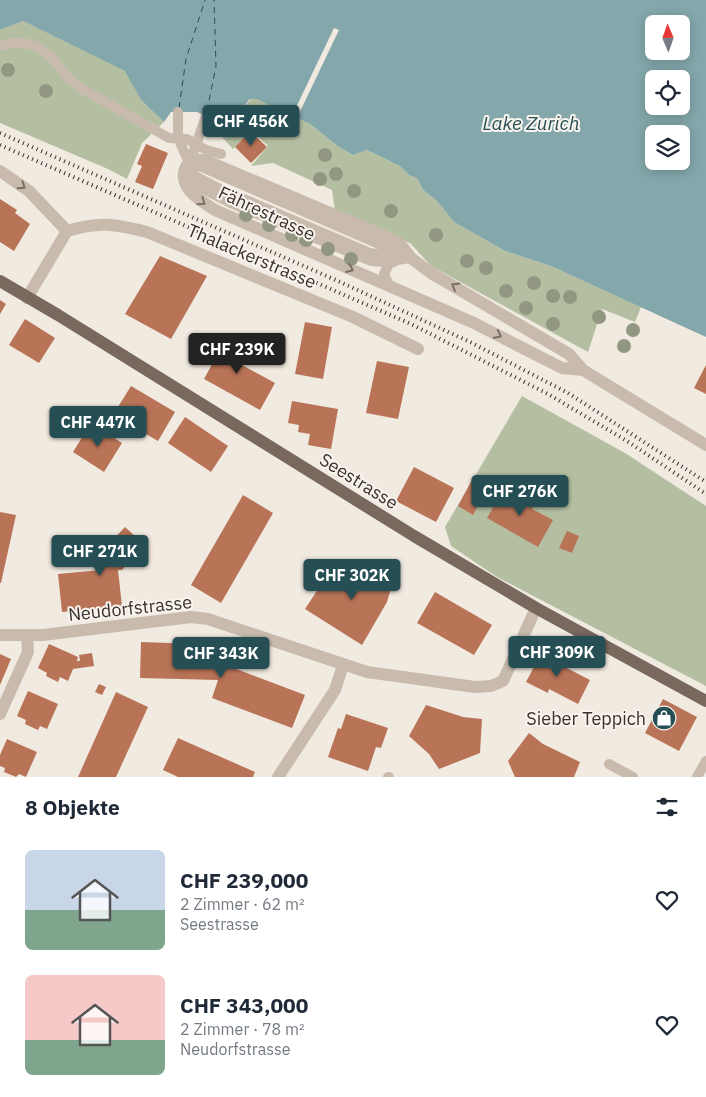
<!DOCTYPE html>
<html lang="de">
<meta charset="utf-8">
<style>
body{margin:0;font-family:"IBM Plex Sans",sans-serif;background:#f2f2f3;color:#1f2937;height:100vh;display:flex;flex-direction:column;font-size:19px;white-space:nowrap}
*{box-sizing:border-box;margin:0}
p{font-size:16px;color:#747a83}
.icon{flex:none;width:28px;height:28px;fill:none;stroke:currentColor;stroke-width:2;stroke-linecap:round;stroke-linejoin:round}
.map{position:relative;height:777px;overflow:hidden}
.side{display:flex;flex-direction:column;background:#fff;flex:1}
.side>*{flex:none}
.needle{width:32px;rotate:358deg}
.tools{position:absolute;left:645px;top:15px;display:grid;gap:10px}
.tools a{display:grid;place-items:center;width:45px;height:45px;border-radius:8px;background:#fff;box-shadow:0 2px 12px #0003;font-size:25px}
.price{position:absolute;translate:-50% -42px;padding:0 11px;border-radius:5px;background:#254f55;color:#fff;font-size:16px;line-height:32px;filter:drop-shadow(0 1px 2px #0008)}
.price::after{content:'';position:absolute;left:50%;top:30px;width:15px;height:11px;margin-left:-8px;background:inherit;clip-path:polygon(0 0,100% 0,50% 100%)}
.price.active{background:#222;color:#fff}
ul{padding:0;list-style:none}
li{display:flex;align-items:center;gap:15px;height:125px;padding:0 25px}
li span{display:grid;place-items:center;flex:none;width:140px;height:100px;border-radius:8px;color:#555}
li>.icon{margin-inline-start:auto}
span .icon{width:60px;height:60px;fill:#fffc;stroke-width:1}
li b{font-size:21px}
h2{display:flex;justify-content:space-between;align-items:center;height:60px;padding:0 25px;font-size:21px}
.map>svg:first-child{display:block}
.green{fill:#b4bfa2}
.water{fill:#83a7ab;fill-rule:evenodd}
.pier{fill:#f1eae1}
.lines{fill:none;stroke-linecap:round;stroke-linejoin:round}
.ferry{stroke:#254f55;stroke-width:1;stroke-dasharray:6 5;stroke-linecap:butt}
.building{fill:#b97457}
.service{stroke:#c8bbae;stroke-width:10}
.minor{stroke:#c8bbae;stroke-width:12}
.tertiary{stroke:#c8bbae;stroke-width:12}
.primary{stroke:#78685e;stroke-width:12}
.rail{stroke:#38302c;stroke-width:4;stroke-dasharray:1 4;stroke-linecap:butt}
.tree{fill:#929781}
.oneway{stroke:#796f66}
.labels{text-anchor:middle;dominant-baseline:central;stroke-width:4;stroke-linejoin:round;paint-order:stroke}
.street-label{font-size:18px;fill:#38302c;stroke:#f9f4ed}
.poi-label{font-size:18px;fill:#38302c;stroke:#f9f4ed;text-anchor:end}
.water-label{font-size:19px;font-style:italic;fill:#254f55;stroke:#f9f4ed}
</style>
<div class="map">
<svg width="706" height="777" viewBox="0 0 706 777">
<rect width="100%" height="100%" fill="#f1eae1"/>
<path class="green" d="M23 21 126 71 141 100 164 122 142 143 127 179 108 169 0 123V30Z
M257 98 310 124 339 147 353 155 367 150 400 166 409 175 417 178 423 190 436 200 454 222 505 251 551 266 641 307 635 322 602 309 588 352 431 266 410 243 335 211 332 190 273 163 251 166 268 146 251 130 233 149 219 134 251 99Z
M522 396 625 453 706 506V686L497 577 451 546 445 527Z"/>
<path class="water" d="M0 0H706V337L551 266 505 251 454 222 436 200 423 190 417 178 409 175 400 166 367 150 353 155 339 147 310 124 257 99H250L227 125 197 112H171L164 122 141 100 125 71 23 21 0 30ZM654 24H681V51H654ZM654 79H681V106H654ZM654 134H681V161H654Z"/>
<path class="pier" d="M334 28 339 30 297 118 292 116Z"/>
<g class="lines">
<path class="ferry" d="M179 108 186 59 205 0
M207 111 216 66 214 0"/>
</g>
<path class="building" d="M250 131 267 147 251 163 235 147Z
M146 144 168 153 153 189 135 182 142 166 137 164Z
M0 199 17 210 15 213 30 224 14 251 0 242Z
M160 256 207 276 171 339 125 314Z
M0 300 6 304 0 314Z
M25 319 55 338 39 363 9 345Z
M305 322 332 327 323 379 295 374Z
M212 335 248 355 242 365 275 383 260 410 204 379 216 357 206 351Z
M377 361 409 367 398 419 366 413Z
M706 365V394L694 388Z
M131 386 175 412 158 441 113 415Z
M292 401 338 409 331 449 308 445 310 434 298 432 299 425 288 423Z
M185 417 228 446 211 472 168 443Z
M91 423 122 443 104 472 73 452Z
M414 467 454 488 436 522 396 501Z
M473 478 488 486 473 515 458 506Z
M503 490 514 496 517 491 536 501 532 509 553 520 538 547 487 518Z
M243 495 273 513 221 603 191 585Z
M0 512 16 515 1 583H0Z
M125 527 145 545 122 570H118L122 606 62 612 58 574 101 570 99 554Z
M567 531 579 536 572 553 559 548Z
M360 562 373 569 383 567 391 588 387 602 362 645 305 609 330 571 347 580 352 568Z
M435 592 492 625 474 655 417 623Z
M141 642 227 645 226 665 305 695 292 728 212 698 218 680 140 678Z
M49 644 78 657 77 661H80L79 655 92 653 94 666 73 669 68 681 60 677 58 682 46 676 47 673 38 668Z
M543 650 563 661 561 665 590 680 578 704 549 689 548 693 526 682Z
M0 654 11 659 0 685Z
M99 684 106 687 102 695 95 692Z
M28 691 58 704 47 729 40 726 38 730 25 724 26 720 17 716Z
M116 692 148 707 116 777H78Z
M663 699 697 717 679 751 645 733Z
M426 705 463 717 482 719 480 753 439 769 429 754 409 736Z
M346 714 388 728 381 748 376 747 368 771 328 757 338 728 341 729Z
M529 733 543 744 580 762 574 777H515L508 761Z
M178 738 255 772 253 777H178L163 770Z
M7 739 37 752 26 777 19 774 16 777 4 772 5 768 0 766V755Z"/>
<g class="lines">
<path class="service" d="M0 46 12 43H24L35 46 51 56 69 79 84 90 169 138 187 139 206 150 221 154
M178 112V138L195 176 218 188 370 253 388 256
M206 116 190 162 191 176 195 185 233 204 371 261 382 262 411 258
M190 162 411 258
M389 285 384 274 389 264 396 261
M609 764 633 777
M388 777H389
M697 777 706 761"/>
<path class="minor" d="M0 171 29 191 67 231
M67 231C99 221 115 224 147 232L353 317 418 349
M27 298 67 231
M0 635H43L191 617 208 619 367 672 475 687 491 686 503 681 536 608
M0 714 28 652 27 636
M278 777 335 690 343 665"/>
<path class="tertiary" d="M583 370 562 368 474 323 215 210C207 205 197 199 190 191 177 176 185 154 207 161L394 240 401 245 411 258 431 273 569 354 583 370 706 445"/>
<path class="primary" d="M0 281 58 315 414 536 536 608 706 701"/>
<path class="rail" d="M0 133 338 281 470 342 568 393 706 482
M0 145 411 324 548 394 627 441 706 494"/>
</g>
<g class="tree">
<circle cx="8" cy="70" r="7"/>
<circle cx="46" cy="91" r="7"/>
<circle cx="325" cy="155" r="7"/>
<circle cx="336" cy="174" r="7"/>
<circle cx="320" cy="179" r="7"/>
<circle cx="354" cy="191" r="7"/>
<circle cx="391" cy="211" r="7"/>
<circle cx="246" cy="215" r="7"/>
<circle cx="269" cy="225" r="7"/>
<circle cx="292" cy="235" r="7"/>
<circle cx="436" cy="235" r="7"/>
<circle cx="306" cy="240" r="7"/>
<circle cx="328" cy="249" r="7"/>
<circle cx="351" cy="259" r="7"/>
<circle cx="467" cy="261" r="7"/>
<circle cx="486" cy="268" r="7"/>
<circle cx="534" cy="283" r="7"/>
<circle cx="506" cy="291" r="7"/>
<circle cx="553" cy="296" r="7"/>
<circle cx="570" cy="297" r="7"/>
<circle cx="526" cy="308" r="7"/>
<circle cx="599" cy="317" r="7"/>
<circle cx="553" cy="324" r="7"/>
<circle cx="633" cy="330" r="7"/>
<circle cx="624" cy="346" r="7"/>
</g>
<defs><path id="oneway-chevron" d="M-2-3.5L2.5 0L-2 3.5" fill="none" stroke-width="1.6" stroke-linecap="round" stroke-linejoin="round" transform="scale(1.25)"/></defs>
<g class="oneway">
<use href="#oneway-chevron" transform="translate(22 186) rotate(34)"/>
<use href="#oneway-chevron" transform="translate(202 202) rotate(35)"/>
<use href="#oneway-chevron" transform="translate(350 269) rotate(23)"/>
<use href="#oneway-chevron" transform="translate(455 286) rotate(-150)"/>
<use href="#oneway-chevron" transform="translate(498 335) rotate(27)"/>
</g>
<defs>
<g id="shop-disc" transform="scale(1.25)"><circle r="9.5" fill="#254f55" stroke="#f9f4ed"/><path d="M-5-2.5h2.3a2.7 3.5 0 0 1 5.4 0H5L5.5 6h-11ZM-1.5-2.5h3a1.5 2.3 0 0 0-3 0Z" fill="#fff"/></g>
</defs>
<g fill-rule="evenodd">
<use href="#shop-disc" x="664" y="718"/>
</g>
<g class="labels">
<g class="street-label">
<text transform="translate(267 213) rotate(25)">Fährestrasse</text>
<text transform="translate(252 256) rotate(23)">Thalackerstrasse</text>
<text transform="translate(359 481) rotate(32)">Seestrasse</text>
<text transform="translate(130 608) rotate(-6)">Neudorfstrasse</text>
</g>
<g class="poi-label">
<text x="646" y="718">Sieber Teppich</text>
</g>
<g class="water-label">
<text x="531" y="123">Lake Zurich</text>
</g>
</g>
</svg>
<div class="tools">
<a><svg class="needle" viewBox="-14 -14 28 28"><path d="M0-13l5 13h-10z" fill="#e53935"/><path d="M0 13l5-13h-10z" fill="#747a83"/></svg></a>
<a><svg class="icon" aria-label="locate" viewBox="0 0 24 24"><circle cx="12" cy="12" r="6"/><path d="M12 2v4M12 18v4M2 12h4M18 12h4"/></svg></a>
<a><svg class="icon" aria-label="layers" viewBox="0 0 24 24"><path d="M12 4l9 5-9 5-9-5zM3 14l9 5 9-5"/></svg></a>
</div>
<b class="price" style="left:251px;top:147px">CHF 456K</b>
<b class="price active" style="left:237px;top:375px">CHF 239K</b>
<b class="price" style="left:98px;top:448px">CHF 447K</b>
<b class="price" style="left:520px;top:517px">CHF 276K</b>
<b class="price" style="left:100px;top:577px">CHF 271K</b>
<b class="price" style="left:352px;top:601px">CHF 302K</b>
<b class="price" style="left:557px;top:678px">CHF 309K</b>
<b class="price" style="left:221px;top:679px">CHF 343K</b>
</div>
<section class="side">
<h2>8 Objekte<svg class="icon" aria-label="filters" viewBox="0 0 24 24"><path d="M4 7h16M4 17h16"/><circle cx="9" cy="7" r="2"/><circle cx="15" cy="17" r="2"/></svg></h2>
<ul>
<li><span style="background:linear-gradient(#c9d6e8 60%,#7fa58c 0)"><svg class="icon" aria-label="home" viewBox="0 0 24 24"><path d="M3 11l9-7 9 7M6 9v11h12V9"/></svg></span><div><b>CHF 239,000</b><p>2 Zimmer · 62 m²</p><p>Seestrasse</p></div><svg class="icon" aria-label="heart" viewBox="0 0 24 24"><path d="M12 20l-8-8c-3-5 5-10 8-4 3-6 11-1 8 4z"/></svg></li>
<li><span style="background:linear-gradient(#f6c9c9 65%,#7fa58c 0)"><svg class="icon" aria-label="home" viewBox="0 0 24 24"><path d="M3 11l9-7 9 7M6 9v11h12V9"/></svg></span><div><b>CHF 343,000</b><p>2 Zimmer · 78 m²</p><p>Neudorfstrasse</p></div><svg class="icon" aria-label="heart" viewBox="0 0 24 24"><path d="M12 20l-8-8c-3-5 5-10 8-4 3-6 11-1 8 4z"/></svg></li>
</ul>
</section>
